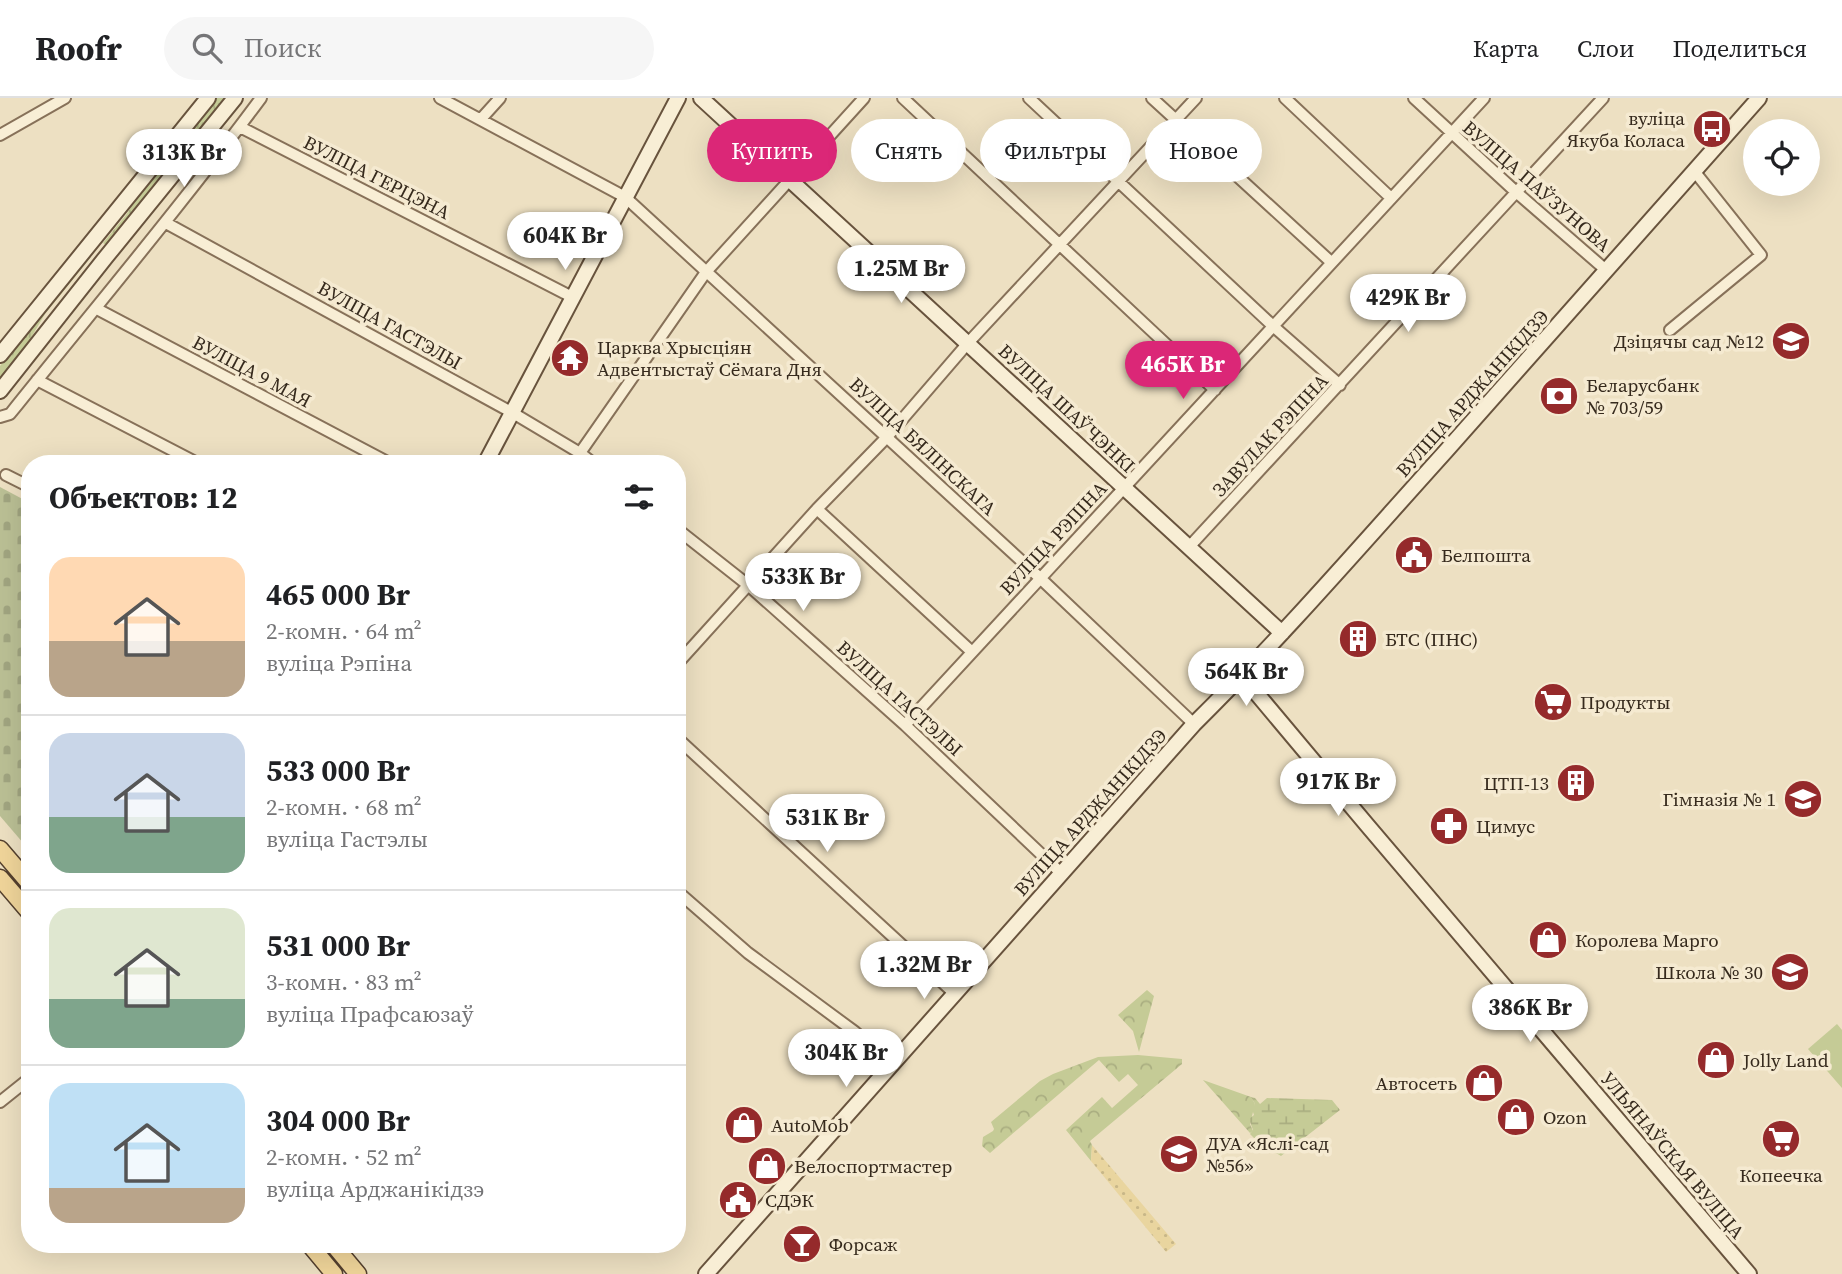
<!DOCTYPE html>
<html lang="ru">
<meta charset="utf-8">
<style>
body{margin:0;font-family:"Source Serif 4",serif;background:#f6f6f6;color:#202124;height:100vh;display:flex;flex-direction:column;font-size:26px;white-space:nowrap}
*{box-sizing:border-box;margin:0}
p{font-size:23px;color:#757577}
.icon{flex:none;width:38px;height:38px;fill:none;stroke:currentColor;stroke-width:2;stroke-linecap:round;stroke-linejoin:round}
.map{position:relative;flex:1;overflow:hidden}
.panel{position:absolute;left:21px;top:357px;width:665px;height:798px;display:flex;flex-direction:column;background:#fff;border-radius:28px;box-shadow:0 7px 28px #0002}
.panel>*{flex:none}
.top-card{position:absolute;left:707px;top:21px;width:665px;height:63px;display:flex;gap:14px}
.buttons{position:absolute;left:1743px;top:21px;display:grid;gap:14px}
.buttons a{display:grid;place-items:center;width:77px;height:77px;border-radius:50%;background:#fff;box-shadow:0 7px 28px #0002;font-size:35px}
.price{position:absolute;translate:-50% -60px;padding:0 16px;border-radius:24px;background:#fff;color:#222;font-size:23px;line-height:46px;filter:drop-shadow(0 2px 4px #0008)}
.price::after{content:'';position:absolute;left:50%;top:42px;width:21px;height:16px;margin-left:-10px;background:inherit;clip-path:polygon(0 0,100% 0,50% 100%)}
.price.selected{background:#db2777;color:#fff}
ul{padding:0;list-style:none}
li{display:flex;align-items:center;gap:21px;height:175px;padding:0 28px}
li+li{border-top:2px solid #e0e0e0}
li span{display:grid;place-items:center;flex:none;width:196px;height:140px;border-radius:21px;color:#555}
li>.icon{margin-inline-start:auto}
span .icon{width:84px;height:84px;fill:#fffc;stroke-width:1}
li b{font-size:30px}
h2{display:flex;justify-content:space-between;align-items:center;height:84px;padding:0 28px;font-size:30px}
.chip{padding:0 24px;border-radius:32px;background:#fff;box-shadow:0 7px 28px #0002;font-size:24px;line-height:63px}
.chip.selected{background:#db2777;color:#fff}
header{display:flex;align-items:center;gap:42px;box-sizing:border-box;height:98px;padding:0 35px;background:#fff;border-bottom:2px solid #e0e0e0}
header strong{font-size:33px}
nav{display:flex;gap:38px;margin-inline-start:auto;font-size:24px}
.search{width:490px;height:63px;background:#f6f6f6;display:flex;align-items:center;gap:18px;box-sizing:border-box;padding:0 24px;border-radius:38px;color:#757577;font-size:26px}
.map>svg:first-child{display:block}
.grass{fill:url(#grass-tufts)}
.forest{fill:url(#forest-crowns)}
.wetland{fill:url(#wetland-marsh)}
.sand{fill:url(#sand-dots)}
.cemetery{fill:url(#cemetery-stones)}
.garden{fill:#c5cb96}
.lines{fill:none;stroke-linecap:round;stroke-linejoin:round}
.street-casing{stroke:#877159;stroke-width:14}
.secondary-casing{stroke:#68533d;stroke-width:18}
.primary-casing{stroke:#54402e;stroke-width:19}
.street{stroke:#f8eed5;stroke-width:10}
.secondary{stroke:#f8eed5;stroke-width:14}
.primary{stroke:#f0d59a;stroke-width:16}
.labels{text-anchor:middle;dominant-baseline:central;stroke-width:7;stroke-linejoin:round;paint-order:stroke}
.poi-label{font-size:19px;fill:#362a1d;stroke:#f5ead1;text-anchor:start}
.street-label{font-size:19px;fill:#362a1d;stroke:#f5ead1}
</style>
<header>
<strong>Roofr</strong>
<div class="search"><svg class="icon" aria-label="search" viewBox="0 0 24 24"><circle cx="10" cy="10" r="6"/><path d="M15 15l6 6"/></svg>Поиск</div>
<nav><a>Карта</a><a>Слои</a><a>Поделиться</a></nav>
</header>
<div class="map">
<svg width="1842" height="1176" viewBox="0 0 1842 1176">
<defs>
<pattern id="grass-tufts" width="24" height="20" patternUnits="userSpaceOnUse" patternTransform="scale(1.75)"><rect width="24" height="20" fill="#c5cb96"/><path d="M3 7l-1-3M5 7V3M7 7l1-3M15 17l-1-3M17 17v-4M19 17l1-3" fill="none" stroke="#aaae81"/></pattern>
<pattern id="forest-crowns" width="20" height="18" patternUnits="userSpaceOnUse" patternTransform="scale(1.75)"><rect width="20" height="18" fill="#c5cb96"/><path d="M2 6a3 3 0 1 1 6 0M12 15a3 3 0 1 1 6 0" fill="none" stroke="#aaae81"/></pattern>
<pattern id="wetland-marsh" width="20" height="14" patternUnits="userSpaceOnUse" patternTransform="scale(1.75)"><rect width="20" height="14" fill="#c5cb96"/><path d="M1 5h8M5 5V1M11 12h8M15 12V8" fill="none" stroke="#aaae81"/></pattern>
<pattern id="sand-dots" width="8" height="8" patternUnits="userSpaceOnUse" patternTransform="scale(1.75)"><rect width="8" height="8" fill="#e9d59f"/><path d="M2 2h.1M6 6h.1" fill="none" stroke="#c8b788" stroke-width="1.8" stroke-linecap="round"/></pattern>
<pattern id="cemetery-stones" width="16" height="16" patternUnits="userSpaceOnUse" patternTransform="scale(1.75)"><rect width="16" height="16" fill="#bbc095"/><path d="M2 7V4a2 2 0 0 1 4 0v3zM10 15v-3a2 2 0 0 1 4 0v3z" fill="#a1a580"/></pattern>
</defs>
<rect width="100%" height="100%" fill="#ede0c2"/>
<path class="grass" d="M215 0H224L106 147 103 145 126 117 146 86Z
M89 157 91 159 45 216 25 250 0 281V268Z"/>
<path class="forest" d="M1147 892 1154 898 1139 954 1133 933 1118 917Z
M1138 957 1182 961V966L1090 1043 1092 1047 1091 1063 1066 1032 1102 999 1112 1010 1138 987 1128 976 1119 984 1099 962 990 1055 982 1048 983 1039 993 1033 994 1031 991 1024 1040 983 1053 976 1098 959Z
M1203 982 1251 999 1255 1006 1250 1026 1253 1033 1250 1035Z"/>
<path class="wetland" d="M1251 999 1255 1000 1260 1006 1267 1000 1332 1002 1340 1012 1281 1058 1258 1044 1250 1036 1253 1032 1249 1021 1254 1017 1252 1011 1255 1006Z"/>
<path class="sand" d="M1092 1047 1176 1146 1166 1154 1091 1063Z"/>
<path class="cemetery" d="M0 389 30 405V753L0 718Z"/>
<path class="garden" d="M1837 926 1842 932V990L1808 951Z"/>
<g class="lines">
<g class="street-casing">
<path id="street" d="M440 0 625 99 1040 480 1194 626
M903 0 1215 292
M1029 0 1273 228 1340 287
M1152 0 1331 164
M1285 0 1391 100
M1414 0 1516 94 1607 173
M481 21 500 0
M240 29 572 199
M0 37 65 0
M166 125 513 315 580 355 594 366
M97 211 391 366
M1670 232 1761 157 1695 74
M37 282 199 366
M0 319 10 316C94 211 181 108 261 0
M580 355 706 174 864 0
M6 377 30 389
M817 411 972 554
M677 431 748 487 905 627 1061 775
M1189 449 1603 0
M677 566 817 411 887 339 968 245 1196 0
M905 627 1484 0
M677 640 954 895
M677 793 748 855 855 934 892 966
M0 1004 30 980"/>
</g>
<g class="secondary-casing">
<path id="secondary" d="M701 0 1282 535
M0 257 208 0
M0 293 106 159 235 0
M485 366 678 0
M1242 578 1367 727 1749 1176
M706 1176 1194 626C1282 539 1363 445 1446 353 1551 236 1655 118 1759 0"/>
</g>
<g class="primary-casing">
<path id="primary" d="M0 751 30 786
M0 780 30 815
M309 1146 334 1176
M333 1146 358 1176"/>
</g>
<use href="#street" class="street"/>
<use href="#secondary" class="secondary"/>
<use href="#primary" class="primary"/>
</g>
<defs>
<g id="bus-disc" transform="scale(2.0125)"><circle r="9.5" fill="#952a2b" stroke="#f5ead1"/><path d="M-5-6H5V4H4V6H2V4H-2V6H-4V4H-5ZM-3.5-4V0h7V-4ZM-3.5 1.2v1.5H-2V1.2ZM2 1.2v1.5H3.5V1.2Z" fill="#fff"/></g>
<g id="school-disc" transform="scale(2.0125)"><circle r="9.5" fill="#952a2b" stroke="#f5ead1"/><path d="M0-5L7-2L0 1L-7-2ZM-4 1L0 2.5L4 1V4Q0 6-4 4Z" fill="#fff"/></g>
<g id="temple-disc" transform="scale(2.0125)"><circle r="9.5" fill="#952a2b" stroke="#f5ead1"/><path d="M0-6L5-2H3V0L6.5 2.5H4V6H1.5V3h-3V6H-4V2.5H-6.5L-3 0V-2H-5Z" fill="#fff"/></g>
<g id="bank-disc" transform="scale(2.0125)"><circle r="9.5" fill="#952a2b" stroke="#f5ead1"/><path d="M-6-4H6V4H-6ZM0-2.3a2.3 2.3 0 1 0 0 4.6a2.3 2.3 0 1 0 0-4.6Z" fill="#fff"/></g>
<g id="civic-disc" transform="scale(2.0125)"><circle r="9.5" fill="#952a2b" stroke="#f5ead1"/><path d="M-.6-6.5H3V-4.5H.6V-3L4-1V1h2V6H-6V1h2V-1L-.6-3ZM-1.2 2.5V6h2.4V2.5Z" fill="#fff"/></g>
<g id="building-disc" transform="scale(2.0125)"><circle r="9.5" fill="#952a2b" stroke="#f5ead1"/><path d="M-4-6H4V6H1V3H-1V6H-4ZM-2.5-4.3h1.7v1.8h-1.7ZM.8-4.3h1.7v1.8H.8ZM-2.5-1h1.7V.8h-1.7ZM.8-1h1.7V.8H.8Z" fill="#fff"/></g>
<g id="supermarket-disc" transform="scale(2.0125)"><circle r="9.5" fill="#952a2b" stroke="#f5ead1"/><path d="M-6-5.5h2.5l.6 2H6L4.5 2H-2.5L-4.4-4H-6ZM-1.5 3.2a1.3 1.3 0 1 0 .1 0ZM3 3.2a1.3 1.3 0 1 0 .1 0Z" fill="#fff"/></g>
<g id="pharmacy-disc" transform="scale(2.0125)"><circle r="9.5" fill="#952a2b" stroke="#f5ead1"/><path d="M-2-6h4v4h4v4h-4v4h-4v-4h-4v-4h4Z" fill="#fff"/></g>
<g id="shop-disc" transform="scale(2.0125)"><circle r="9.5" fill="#952a2b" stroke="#f5ead1"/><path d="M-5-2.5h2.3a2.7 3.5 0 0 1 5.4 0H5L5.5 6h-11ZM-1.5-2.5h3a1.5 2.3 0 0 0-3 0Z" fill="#fff"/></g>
<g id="bar-disc" transform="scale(2.0125)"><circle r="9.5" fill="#952a2b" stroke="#f5ead1"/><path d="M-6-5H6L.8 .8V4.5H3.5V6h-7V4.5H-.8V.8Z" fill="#fff"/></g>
</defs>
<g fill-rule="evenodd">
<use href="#bus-disc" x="1712" y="31"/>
<use href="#school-disc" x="1791" y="243"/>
<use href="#temple-disc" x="570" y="260"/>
<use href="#bank-disc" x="1559" y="298"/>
<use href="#civic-disc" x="1414" y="457"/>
<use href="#building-disc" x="1358" y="541"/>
<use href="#supermarket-disc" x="1553" y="604"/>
<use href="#building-disc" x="1576" y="685"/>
<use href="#school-disc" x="1803" y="701"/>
<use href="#pharmacy-disc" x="1449" y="728"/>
<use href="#shop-disc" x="1548" y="842"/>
<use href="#school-disc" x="1790" y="874"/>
<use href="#shop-disc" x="1716" y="962"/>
<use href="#shop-disc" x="1484" y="985"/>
<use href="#shop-disc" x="1516" y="1019"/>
<use href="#shop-disc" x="744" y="1027"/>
<use href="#supermarket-disc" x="1781" y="1041"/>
<use href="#school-disc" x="1179" y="1056"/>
<use href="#shop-disc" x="767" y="1068"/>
<use href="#civic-disc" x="738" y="1102"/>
<use href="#bar-disc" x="802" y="1146"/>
</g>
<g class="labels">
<g class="poi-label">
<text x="1685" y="20" text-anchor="end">вуліца<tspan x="1685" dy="22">Якуба Коласа</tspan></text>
<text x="1764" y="243" text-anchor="end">Дзіцячы сад №12</text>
<text x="597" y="249">Царква Хрысціян<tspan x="597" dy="22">Адвентыстаў Сёмага Дня</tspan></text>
<text x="1586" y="287">Беларусбанк<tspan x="1586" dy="22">№ 703/59</tspan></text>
<text x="1441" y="457">Белпошта</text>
<text x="1385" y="541">БТС (ПНС)</text>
<text x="1580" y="604">Продукты</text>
<text x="1549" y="685" text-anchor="end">ЦТП-13</text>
<text x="1776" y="701" text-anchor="end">Гімназія № 1</text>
<text x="1476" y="728">Цимус</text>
<text x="1575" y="842">Королева Марго</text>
<text x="1763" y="874" text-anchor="end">Школа № 30</text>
<text x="1743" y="962">Jolly Land</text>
<text x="1457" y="985" text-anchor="end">Автосеть</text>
<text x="1543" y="1019">Ozon</text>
<text x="771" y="1027">AutoMob</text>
<text x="1206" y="1045">ДУА «Яслі-сад<tspan x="1206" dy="22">№56»</tspan></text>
<text x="794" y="1068">Велоспортмастер</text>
<text x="1781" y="1077" text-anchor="middle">Копеечка</text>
<text x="765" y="1102">СДЭК</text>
<text x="829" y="1146">Форсаж</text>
</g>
<g class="street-label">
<text transform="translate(377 79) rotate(27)">ВУЛІЦА ГЕРЦЭНА</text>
<text transform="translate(1537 88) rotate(41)">ВУЛІЦА ПАЎЗУНОВА</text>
<text transform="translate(390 227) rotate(29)">ВУЛІЦА ГАСТЭЛЫ</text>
<text transform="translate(252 273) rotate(28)">ВУЛІЦА 9 МАЯ</text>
<text transform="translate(1472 295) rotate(-48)">ВУЛІЦА АРДЖАНІКІДЗЭ</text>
<text transform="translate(1067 310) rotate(43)">ВУЛІЦА ШАЎЧЭНКІ</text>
<text transform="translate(1270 337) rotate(-47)">ЗАВУЛАК РЭПІНА</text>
<text transform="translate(923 348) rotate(43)">ВУЛІЦА БЯЛІНСКАГА</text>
<text transform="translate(1053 440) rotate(-47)">ВУЛІЦА РЭПІНА</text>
<text transform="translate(900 600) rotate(42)">ВУЛІЦА ГАСТЭЛЫ</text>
<text transform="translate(1090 714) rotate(-48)">ВУЛІЦА АРДЖАНІКІДЗЭ</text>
<text transform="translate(1673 1057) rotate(50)">УЛЬЯНАЎСКАЯ ВУЛІЦА</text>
</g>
</g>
</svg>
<div class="buttons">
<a><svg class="icon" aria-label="locate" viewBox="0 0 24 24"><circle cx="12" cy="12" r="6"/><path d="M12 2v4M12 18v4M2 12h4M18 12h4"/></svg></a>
</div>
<b class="price" style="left:184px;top:91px">313K Br</b>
<b class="price" style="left:565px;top:174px">604K Br</b>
<b class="price" style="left:901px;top:207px">1.25M Br</b>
<b class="price" style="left:1408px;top:236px">429K Br</b>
<b class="price selected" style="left:1183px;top:303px">465K Br</b>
<b class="price" style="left:803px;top:515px">533K Br</b>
<b class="price" style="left:1246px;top:610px">564K Br</b>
<b class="price" style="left:1338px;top:720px">917K Br</b>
<b class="price" style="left:827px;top:756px">531K Br</b>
<b class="price" style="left:924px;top:903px">1.32M Br</b>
<b class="price" style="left:1530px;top:946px">386K Br</b>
<b class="price" style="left:846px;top:991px">304K Br</b>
<div class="top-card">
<a class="chip selected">Купить</a>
<a class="chip">Снять</a>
<a class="chip">Фильтры</a>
<a class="chip">Новое</a>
</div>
<section class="panel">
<h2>Объектов: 12<svg class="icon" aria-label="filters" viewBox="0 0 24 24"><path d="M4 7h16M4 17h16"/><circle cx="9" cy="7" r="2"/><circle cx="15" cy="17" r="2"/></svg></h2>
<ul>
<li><span style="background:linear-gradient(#ffd9b3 60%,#b9a48a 0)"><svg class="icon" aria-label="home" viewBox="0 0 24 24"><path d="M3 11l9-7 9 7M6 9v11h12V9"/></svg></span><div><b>465 000 Br</b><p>2-комн. · 64 m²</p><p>вуліца Рэпіна</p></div></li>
<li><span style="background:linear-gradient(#c9d6e8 60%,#7fa58c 0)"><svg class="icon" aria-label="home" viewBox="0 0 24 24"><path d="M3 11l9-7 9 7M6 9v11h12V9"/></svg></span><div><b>533 000 Br</b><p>2-комн. · 68 m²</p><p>вуліца Гастэлы</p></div></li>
<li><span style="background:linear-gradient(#dfe7d0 65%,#7fa58c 0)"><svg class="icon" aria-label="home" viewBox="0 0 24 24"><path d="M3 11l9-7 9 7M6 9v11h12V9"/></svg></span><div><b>531 000 Br</b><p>3-комн. · 83 m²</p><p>вуліца Прафсаюзаў</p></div></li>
<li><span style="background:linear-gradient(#bfe0f5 75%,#b9a48a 0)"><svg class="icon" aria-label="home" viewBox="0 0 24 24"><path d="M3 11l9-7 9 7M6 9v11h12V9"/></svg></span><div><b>304 000 Br</b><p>2-комн. · 52 m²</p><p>вуліца Арджанікідзэ</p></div></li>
</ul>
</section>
</div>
